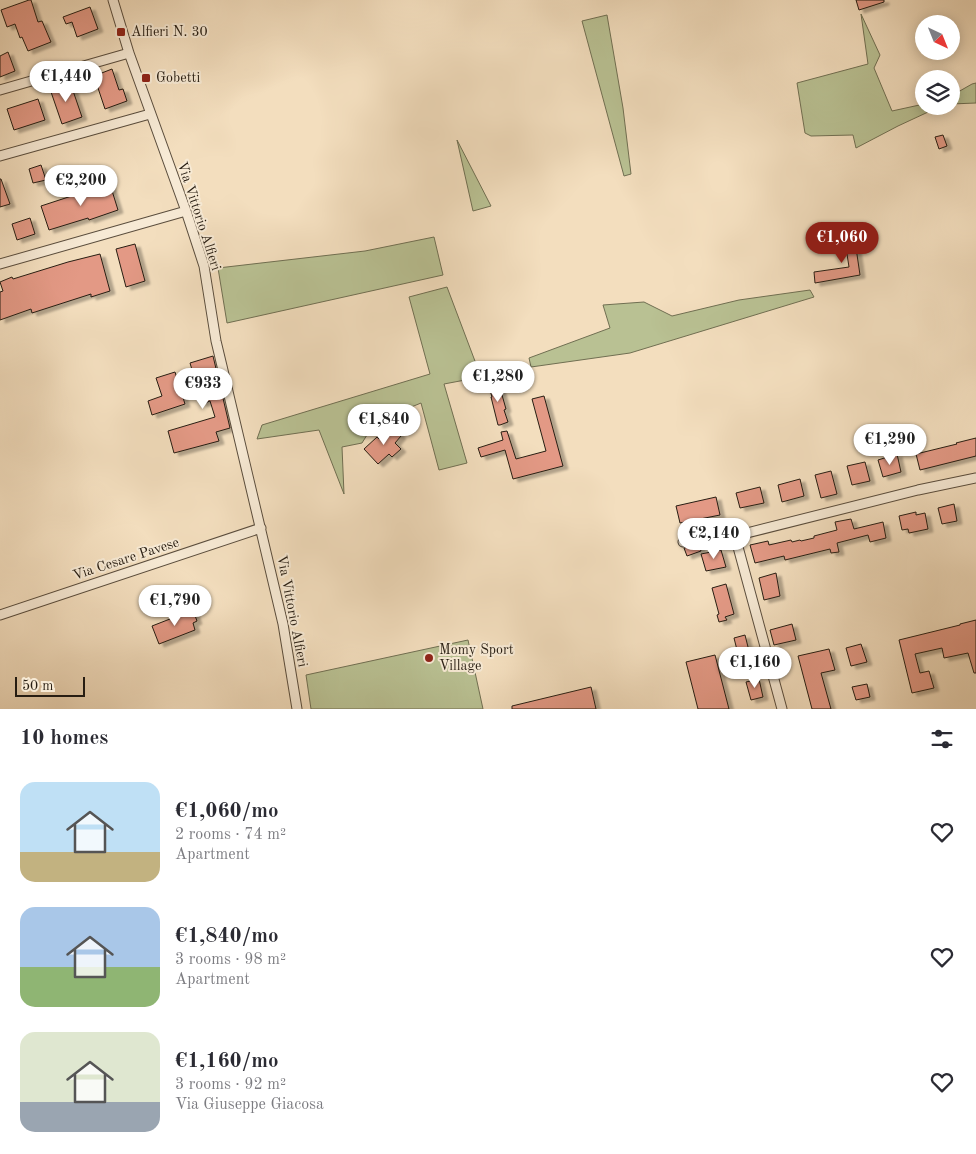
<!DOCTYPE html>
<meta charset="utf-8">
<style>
body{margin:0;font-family:"Old Standard TT",serif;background:#f7f7f7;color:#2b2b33;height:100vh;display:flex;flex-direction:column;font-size:19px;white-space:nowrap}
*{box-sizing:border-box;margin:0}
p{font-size:16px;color:#7c7c81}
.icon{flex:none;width:28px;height:28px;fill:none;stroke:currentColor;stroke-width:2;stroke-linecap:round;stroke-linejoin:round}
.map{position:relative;height:709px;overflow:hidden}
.sheet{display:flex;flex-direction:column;background:#fff;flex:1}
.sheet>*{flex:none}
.needle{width:32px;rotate:137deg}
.fabs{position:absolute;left:915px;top:15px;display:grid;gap:10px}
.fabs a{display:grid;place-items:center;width:45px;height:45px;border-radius:50%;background:#fff;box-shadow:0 2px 12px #0003;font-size:25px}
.scale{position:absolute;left:15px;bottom:12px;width:70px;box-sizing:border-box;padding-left:5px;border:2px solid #271d12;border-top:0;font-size:14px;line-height:18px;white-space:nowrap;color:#271d12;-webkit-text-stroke:4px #f7ead5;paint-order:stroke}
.price{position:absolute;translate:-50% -42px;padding:0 11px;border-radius:18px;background:#fff;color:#222;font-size:16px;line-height:32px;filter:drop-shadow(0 1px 2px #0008)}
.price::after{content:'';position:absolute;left:50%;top:30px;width:15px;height:11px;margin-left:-8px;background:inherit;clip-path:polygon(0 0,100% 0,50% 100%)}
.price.current{background:#8f2418;color:#fff}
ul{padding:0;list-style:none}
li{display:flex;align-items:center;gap:15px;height:125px;padding:0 20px}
li span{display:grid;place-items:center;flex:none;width:140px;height:100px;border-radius:15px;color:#555}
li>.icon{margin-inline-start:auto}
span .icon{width:60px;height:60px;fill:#fffc;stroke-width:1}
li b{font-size:21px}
h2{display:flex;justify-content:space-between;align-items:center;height:60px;padding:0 20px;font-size:21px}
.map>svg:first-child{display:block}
.green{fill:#b9c193;stroke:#706f52}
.building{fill:#e39985;stroke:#271d12;filter:url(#shadow)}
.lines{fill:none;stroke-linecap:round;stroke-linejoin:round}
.minor-casing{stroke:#5a4d3d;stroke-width:11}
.minor{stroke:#f7ead5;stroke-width:9}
.poi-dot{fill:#8f2418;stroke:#f7ead5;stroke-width:2}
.labels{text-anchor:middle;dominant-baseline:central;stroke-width:4;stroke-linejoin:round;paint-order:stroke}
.poi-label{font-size:14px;fill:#271d12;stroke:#f7ead5;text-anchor:start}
.street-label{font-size:14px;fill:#271d12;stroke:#f7ead5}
</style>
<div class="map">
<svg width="976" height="709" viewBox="0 0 976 709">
<defs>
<filter id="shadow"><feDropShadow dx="5" dy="3" stdDeviation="1" flood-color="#0004"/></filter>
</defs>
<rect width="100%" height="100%" fill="#f3debe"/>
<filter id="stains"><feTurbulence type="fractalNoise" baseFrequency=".004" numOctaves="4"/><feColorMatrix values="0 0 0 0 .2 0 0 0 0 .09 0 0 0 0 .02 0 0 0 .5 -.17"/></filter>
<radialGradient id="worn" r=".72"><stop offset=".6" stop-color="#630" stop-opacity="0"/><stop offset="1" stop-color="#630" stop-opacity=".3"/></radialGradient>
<path class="green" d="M861 14 880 55 874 68 892 111 924 104V106H941L898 126 856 148 853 135 811 136 805 133 797 83 868 64Z
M607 15 623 108 631 174 624 176 582 21Z
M976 83V103L951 104V96L972 84Z
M457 140 491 206 473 211Z
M434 237 443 275 227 323 218 268 365 251Z
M447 287 481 377 444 384 467 463 439 470 421 403 375 422 362 443 342 447 344 494 319 430 257 439 262 425 430 374 409 297Z
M810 290 814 297 630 353 531 367 529 358 610 328 603 305 644 302 672 316 739 300Z
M468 640 483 709H311L306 675Z"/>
<path class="building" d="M29 0H31L38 22 42 21 51 42 28 51 22 37 20 38 15 24 7 27 1 10Z
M856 0H884V2L859 10Z
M90 7 98 29 77 37 72 22 66 24 63 17Z
M8 52 15 71 0 77V56Z
M112 69 119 90 123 89 127 101 105 109 94 76Z
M70 82 82 117 62 124 50 89Z
M38 99 45 120 14 130 7 109Z
M943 135 947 146 939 149 935 137Z
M41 165 46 180 33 183 29 169Z
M0 179H1L10 204 0 207Z
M109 181 118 210 89 220 88 218 49 230 41 206 96 188 95 185Z
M30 218 35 234 17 240 12 224Z
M854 234 860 275 815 283 814 272 849 267 844 235Z
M135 244 145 281 126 287 116 249Z
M100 254 110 291 91 297V294L32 313 31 309 0 320V292L3 291 0 282 12 277 13 279 68 262Z
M213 356 230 428 216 432 219 441 174 453 168 431 215 417 210 401 202 404 190 363Z
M175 372 185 404 152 415 148 401 162 396 156 378Z
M498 381 506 409 504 410 508 422 500 425H498L491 397H492L488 383Z
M544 396 563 466 513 479 505 450 481 457 478 448 503 440 501 432 507 431 516 459 546 451 532 399Z
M393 427 401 436 395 443 401 449 392 457 389 454 378 464 364 449 377 437 379 439Z
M976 438V456L920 470 916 454 957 444 956 443Z
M897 454 901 472 883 477 878 460Z
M865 462 870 481 852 485 847 466Z
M831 471 837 494 821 498 815 475Z
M800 479 804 496 782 502 778 485Z
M760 487 764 503 740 508 736 493Z
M716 497 720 515 680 523 676 506Z
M954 504 957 521 942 524 938 508Z
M916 512V515L925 513 928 529 909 533 908 529 902 530 899 516Z
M851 519 854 529 883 522 886 538 870 542 868 535 837 543 839 552 831 553 830 549 785 560 784 556 755 563 750 545 768 541 769 545 791 540 792 542 800 540 801 541 814 538V536L837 530 835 522Z
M699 545 701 551 687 556 684 548Z
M721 550 726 567 706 571 701 554Z
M776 573 780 596 764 600 759 578Z
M726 584 734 614 725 617 727 620 719 622 717 615 719 614 712 588Z
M193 610 197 621 193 623 195 630 159 644 152 626Z
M976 620V673H974L968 653 944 658 942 648 915 654 920 673 929 671 934 688 912 693 899 640 960 625V624Z
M792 624 796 640 774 645 770 630Z
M745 635 751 659 740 662 734 638Z
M861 644 867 662 851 666 846 648Z
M829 649 835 670 821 673 831 709H812L798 656Z
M715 655 729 709H698L686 662Z
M759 679 763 697 751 700 746 682Z
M867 684 870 697 856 700 852 687Z
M591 687 596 709H512V706Z"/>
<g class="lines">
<g class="minor-casing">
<path id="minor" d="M113 0 129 53 186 211 204 266 216 341 222 366 283 624 297 709
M0 90 129 53
M0 156 150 114
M0 264 186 211
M735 536 782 709
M683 542 729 533 735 536 918 490 976 478
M0 615 261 528"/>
</g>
<use href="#minor" class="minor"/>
</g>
<g class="poi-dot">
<rect x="116" y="27" width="10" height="10" rx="2.5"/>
<rect x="141" y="73" width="10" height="10" rx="2.5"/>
<circle cx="429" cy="658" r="5"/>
</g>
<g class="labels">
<g class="poi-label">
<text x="131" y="32">Alfieri N. 30</text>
<text x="156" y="78">Gobetti</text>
<text x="439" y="650">Momy Sport<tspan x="439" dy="16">Village</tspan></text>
</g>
<g class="street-label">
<text transform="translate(199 216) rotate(72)">Via Vittorio Alfieri</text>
<text transform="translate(126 559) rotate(-18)">Via Cesare Pavese</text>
<text transform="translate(292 611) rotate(79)">Via Vittorio Alfieri</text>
</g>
</g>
<rect width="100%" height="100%" filter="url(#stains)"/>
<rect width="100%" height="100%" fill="url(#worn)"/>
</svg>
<div class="fabs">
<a><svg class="needle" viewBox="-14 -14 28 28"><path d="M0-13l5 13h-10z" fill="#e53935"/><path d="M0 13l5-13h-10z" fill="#7c7c81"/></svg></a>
<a><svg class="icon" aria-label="layers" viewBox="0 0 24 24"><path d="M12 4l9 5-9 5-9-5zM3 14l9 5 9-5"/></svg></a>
</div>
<div class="scale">50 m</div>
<b class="price" style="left:66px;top:103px">€1,440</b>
<b class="price" style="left:81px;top:207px">€2,200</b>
<b class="price current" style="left:842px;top:264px">€1,060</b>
<b class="price" style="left:498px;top:403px">€1,280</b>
<b class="price" style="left:203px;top:410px">€933</b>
<b class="price" style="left:384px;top:446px">€1,840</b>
<b class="price" style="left:890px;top:466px">€1,290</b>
<b class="price" style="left:714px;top:560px">€2,140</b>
<b class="price" style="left:175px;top:627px">€1,790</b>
<b class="price" style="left:755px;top:689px">€1,160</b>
</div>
<section class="sheet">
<h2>10 homes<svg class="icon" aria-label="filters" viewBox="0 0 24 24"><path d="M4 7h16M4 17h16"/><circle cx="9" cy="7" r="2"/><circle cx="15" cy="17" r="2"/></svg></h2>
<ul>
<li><span style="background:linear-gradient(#bfe0f5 70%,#c2b280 0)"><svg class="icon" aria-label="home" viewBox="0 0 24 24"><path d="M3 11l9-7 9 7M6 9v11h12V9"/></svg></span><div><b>€1,060/mo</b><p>2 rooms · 74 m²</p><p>Apartment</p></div><svg class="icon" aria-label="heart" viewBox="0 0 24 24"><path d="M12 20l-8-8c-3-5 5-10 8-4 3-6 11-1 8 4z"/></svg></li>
<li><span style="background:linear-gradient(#a9c7e8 60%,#8fb573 0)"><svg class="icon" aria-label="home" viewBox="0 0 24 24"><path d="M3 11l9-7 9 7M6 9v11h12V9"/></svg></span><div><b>€1,840/mo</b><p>3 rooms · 98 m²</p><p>Apartment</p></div><svg class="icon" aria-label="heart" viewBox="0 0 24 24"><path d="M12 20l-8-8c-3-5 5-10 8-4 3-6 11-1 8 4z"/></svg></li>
<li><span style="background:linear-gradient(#dfe7d0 70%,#9aa5b1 0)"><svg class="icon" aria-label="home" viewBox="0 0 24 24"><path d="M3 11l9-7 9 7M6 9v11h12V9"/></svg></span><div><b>€1,160/mo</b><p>3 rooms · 92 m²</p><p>Via Giuseppe Giacosa</p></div><svg class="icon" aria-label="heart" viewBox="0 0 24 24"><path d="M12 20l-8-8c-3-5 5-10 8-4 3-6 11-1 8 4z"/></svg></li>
</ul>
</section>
